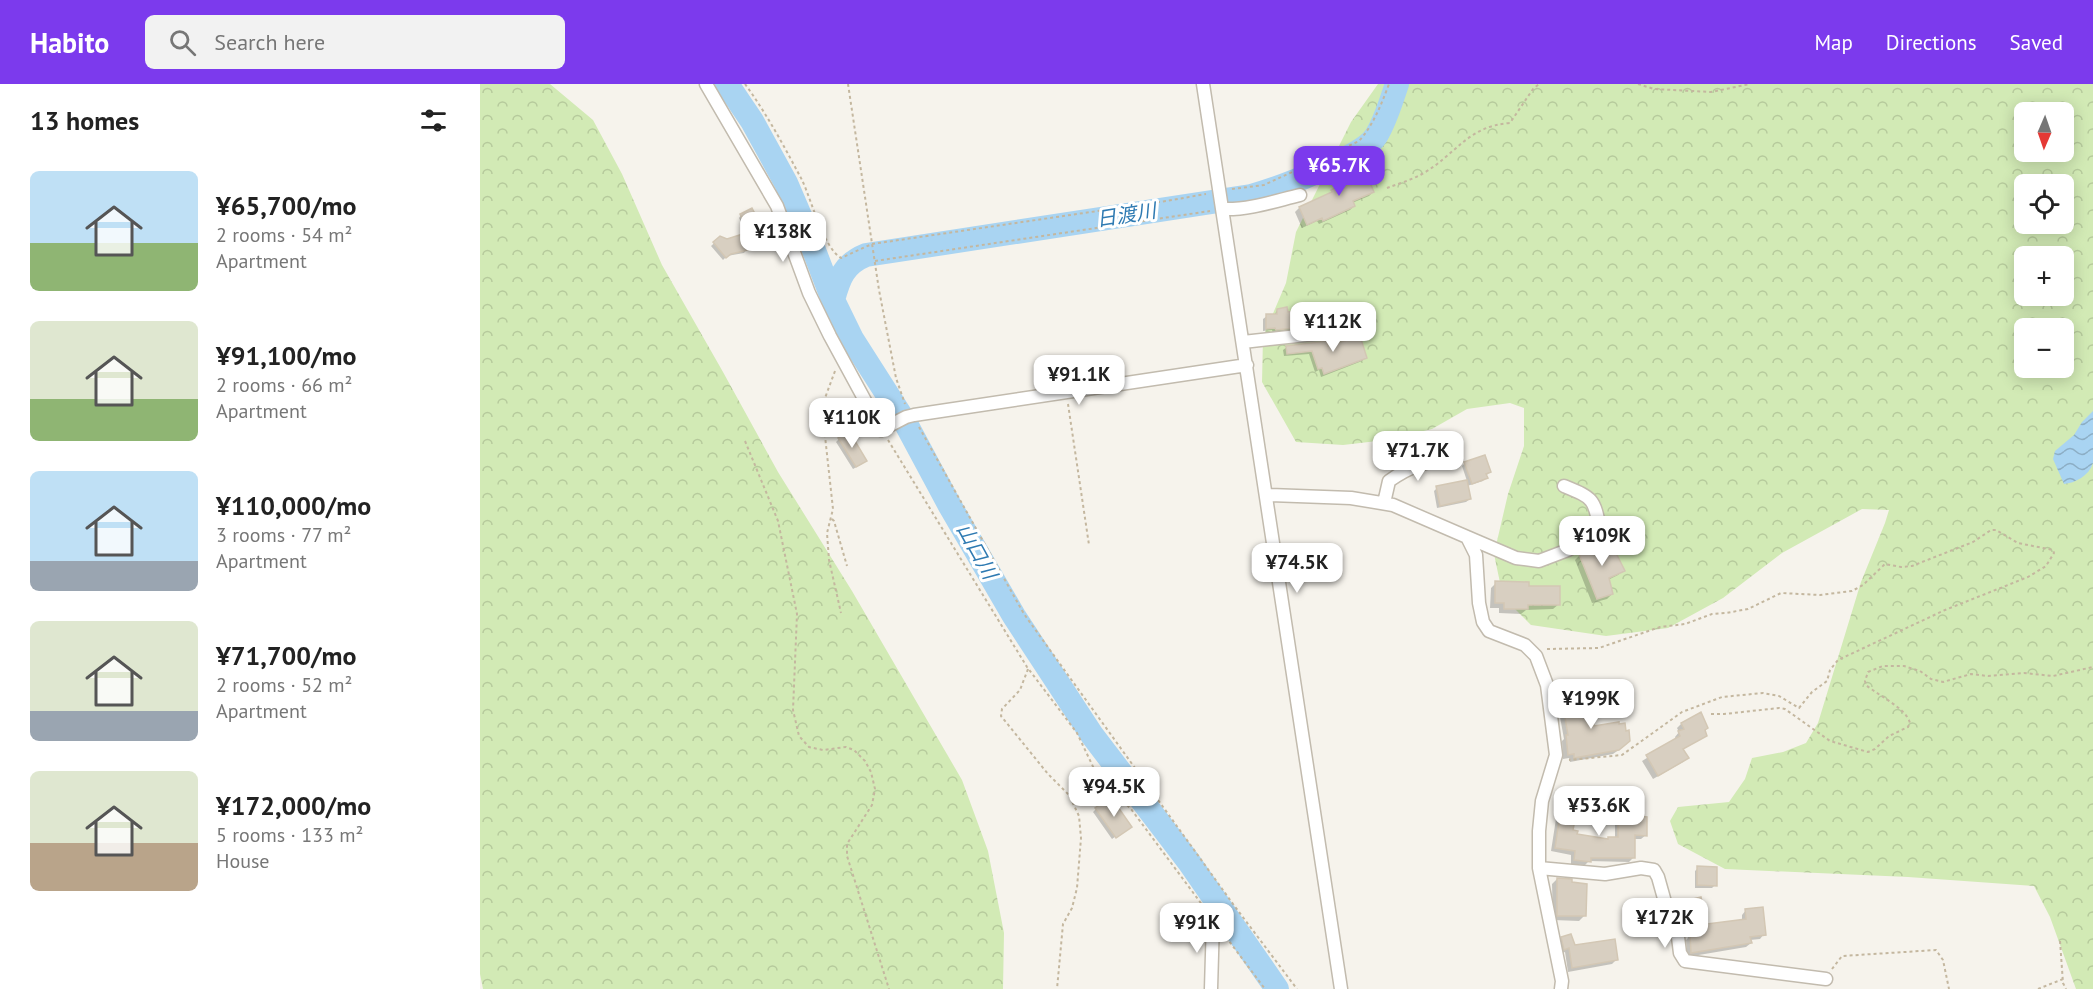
<!DOCTYPE html>
<meta charset="utf-8">
<style>
body{margin:0;font-family:"PT Sans","Noto Sans JP",sans-serif;background:#f2f2f2;color:#222;height:100vh;display:flex;flex-direction:column;font-size:22px;white-space:nowrap}
*{box-sizing:border-box;margin:0}
p{font-size:20px;color:#767676}
.icon{flex:none;width:33px;height:33px;fill:none;stroke:currentColor;stroke-width:2;stroke-linecap:round;stroke-linejoin:round}
.map{position:relative;flex:1;overflow:hidden}
.drawer{display:flex;flex-direction:column;background:#fff;width:480px}
.drawer>*{flex:none}
.needle{width:39px;rotate:182deg}
.tools{position:absolute;left:1534px;top:18px;display:grid;gap:12px}
.tools a{display:grid;place-items:center;width:60px;height:60px;border-radius:9px;background:#fff;box-shadow:0 3px 15px #0003;font-size:30px}
.price{position:absolute;translate:-50% -51px;padding:0 14px;border-radius:12px;background:#fff;color:#222;font-size:20px;line-height:39px;filter:drop-shadow(0 2px 3px #0008)}
.price::after{content:'';position:absolute;left:50%;top:36px;width:18px;height:14px;margin-left:-9px;background:inherit;clip-path:polygon(0 0,100% 0,50% 100%)}
.price.selected{background:#7c3aed;color:#fff}
ul{padding:0;list-style:none}
li{display:flex;align-items:center;gap:18px;height:150px;padding:0 30px}
li span{display:grid;place-items:center;flex:none;width:168px;height:120px;border-radius:9px;color:#555}
li>.icon{margin-inline-start:auto}
span .icon{width:72px;height:72px;fill:#fffc;stroke-width:1}
li b{font-size:26px}
h2{display:flex;justify-content:space-between;align-items:center;height:72px;padding:0 30px;font-size:26px}
header{display:flex;align-items:center;gap:36px;box-sizing:border-box;height:84px;padding:0 30px;background:#7c3aed;color:#fff}
header strong{font-size:28px}
nav{display:flex;gap:33px;margin-inline-start:auto;font-size:21px}
.search{width:420px;height:54px;background:#f2f2f2;display:flex;align-items:center;gap:15px;box-sizing:border-box;padding:0 21px;border-radius:9px;color:#767676;font-size:22px}
main{display:flex;flex:1;min-height:0}
.map>svg:first-child{display:block}
.forest{fill:url(#forest-crowns);fill-rule:evenodd}
.water{fill:url(#water-waves)}
.shadow{fill:#0003}
.lines{fill:none;stroke-linecap:round;stroke-linejoin:round}
.river{stroke:#a9d4f2;stroke-width:24}
.building{fill:#d8cfc1;stroke:#d3c7b4;stroke-width:1.5}
.minor-casing{stroke:#c2bbae;stroke-width:15}
.path{stroke:#c4b79f;stroke-width:2;stroke-dasharray:3 3;stroke-linecap:butt}
.minor{stroke:#fff;stroke-width:12}
.labels{text-anchor:middle;dominant-baseline:central;stroke-width:6;stroke-linejoin:round;paint-order:stroke}
.water-label{font-size:20px;font-style:italic;fill:#2e7ab2;stroke:#fff}
</style>
<header>
<strong>Habito</strong>
<div class="search"><svg class="icon" aria-label="search" viewBox="0 0 24 24"><circle cx="10" cy="10" r="6"/><path d="M15 15l6 6"/></svg>Search here</div>
<nav><a>Map</a><a>Directions</a><a>Saved</a></nav>
</header>
<main>
<section class="drawer">
<h2>13 homes<svg class="icon" aria-label="filters" viewBox="0 0 24 24"><path d="M4 7h16M4 17h16"/><circle cx="9" cy="7" r="2"/><circle cx="15" cy="17" r="2"/></svg></h2>
<ul>
<li><span style="background:linear-gradient(#bfe0f5 60%,#8fb573 0)"><svg class="icon" aria-label="home" viewBox="0 0 24 24"><path d="M3 11l9-7 9 7M6 9v11h12V9"/></svg></span><div><b>¥65,700/mo</b><p>2 rooms · 54 m²</p><p>Apartment</p></div></li>
<li><span style="background:linear-gradient(#dfe7d0 65%,#8fb573 0)"><svg class="icon" aria-label="home" viewBox="0 0 24 24"><path d="M3 11l9-7 9 7M6 9v11h12V9"/></svg></span><div><b>¥91,100/mo</b><p>2 rooms · 66 m²</p><p>Apartment</p></div></li>
<li><span style="background:linear-gradient(#bfe0f5 75%,#9aa5b1 0)"><svg class="icon" aria-label="home" viewBox="0 0 24 24"><path d="M3 11l9-7 9 7M6 9v11h12V9"/></svg></span><div><b>¥110,000/mo</b><p>3 rooms · 77 m²</p><p>Apartment</p></div></li>
<li><span style="background:linear-gradient(#dfe7d0 75%,#9aa5b1 0)"><svg class="icon" aria-label="home" viewBox="0 0 24 24"><path d="M3 11l9-7 9 7M6 9v11h12V9"/></svg></span><div><b>¥71,700/mo</b><p>2 rooms · 52 m²</p><p>Apartment</p></div></li>
<li><span style="background:linear-gradient(#dfe7d0 60%,#b9a48a 0)"><svg class="icon" aria-label="home" viewBox="0 0 24 24"><path d="M3 11l9-7 9 7M6 9v11h12V9"/></svg></span><div><b>¥172,000/mo</b><p>5 rooms · 133 m²</p><p>House</p></div></li>
</ul>
</section>
<div class="map">
<svg width="1613" height="905" viewBox="0 0 1613 905">
<defs>
<pattern id="forest-crowns" width="20" height="18" patternUnits="userSpaceOnUse" patternTransform="scale(1.5)"><rect width="20" height="18" fill="#d2eab5"/><path d="M2 6a3 3 0 1 1 6 0M12 15a3 3 0 1 1 6 0" fill="none" stroke="#b6ca9c"/></pattern>
<pattern id="water-waves" width="16" height="10" patternUnits="userSpaceOnUse" patternTransform="scale(1.5)"><rect width="16" height="10" fill="#a9d4f2"/><path d="M0 5q4-4 8 0t8 0" fill="none" stroke="#8caec5"/></pattern>
</defs>
<rect width="100%" height="100%" fill="#f6f3ec"/>
<path class="forest" d="M0 0H70L113 36 142 90 182 181 243 288 298 388 372 507 482 696 508 767 524 849 523 905H3L0 890Z
M898 0H1613V905H1596L1570 833 1554 802 1428 793 1245 785 1198 760 1190 737 1198 723 1249 718 1265 695 1272 674 1303 668 1326 659 1338 639 1381 498 1405 439 1409 426 1382 425 1302 469 1243 514 1188 544 1126 552 1051 541 1023 513 1014 470 1028 410 1044 362V324L1030 319 987 325 952 345 906 356 863 361 816 358 782 298 783 253 806 199 816 148 871 38ZM1545 28H1584V68H1545ZM1545 100H1584V140H1545ZM1545 172H1584V212H1545ZM1545 244H1584V284H1545Z"/>
<path class="water" d="M1613 327C1613 337 1613 371 1613 379 1609 392 1595 399 1584 400L1573 375 1575 367 1594 351 1602 338Z"/>
<path class="shadow" d="M867 87 893 108 889 112 872 119 874 122 870 126 839 140 837 137 822 144 815 128 819 124 848 112 852 107 867 100 863 91Z
M261 131 279 141 298 161 295 164 267 165 264 169 247 172 243 176 231 162 240 154 247 157 267 150 259 134Z
M797 226 821 243 818 246 793 249 792 246 783 247V235L787 232H794Z
M807 263 848 264 885 274 882 277 841 293 839 286 835 288 829 270 804 272 803 266Z
M359 355 382 380 373 385 356 358Z
M985 379 1009 388 1003 397 987 402 990 415 986 418 957 424 954 407 957 404 987 397 982 382Z
M1100 471 1143 486 1138 491 1128 496 1132 510 1127 515 1112 519 1095 476Z
M1016 499 1047 503 1079 520 1073 525 1046 526 1041 530 1019 529V524H1010L1011 504Z
M1083 617 1113 643 1144 662 1133 670 1090 678 1089 674 1083 675 1082 657 1084 655 1078 622Z
M1220 630 1225 652 1202 666 1207 674 1203 678 1173 695 1162 677 1196 656 1195 653 1199 648 1197 644 1201 640Z
M1082 718 1092 747 1095 751 1126 757 1135 754V738L1139 734H1151L1153 732 1166 751 1161 755H1153V774L1149 778 1109 777 1105 781 1091 780V771L1071 767 1078 722Z
M616 725 649 743 632 755 613 728Z
M1218 784 1235 801 1232 804H1215V787Z
M1077 795 1104 832 1099 837 1073 836 1072 800Z
M1206 818 1226 842 1262 837V831L1266 826 1284 850 1280 855 1270 856 1271 859 1266 863 1207 873 1206 856 1208 854 1202 822Z
M1082 854 1094 863 1137 875 1132 880 1088 888 1085 868 1080 870 1078 859Z"/>
<g class="lines">
<path class="river" d="M247 0 272 37 306 99 327 148 353 216 372 255 425 338 470 422 534 532 612 651 709 778 797 905
M353 216C359 194 364 180 386 171L771 112C797 105 883 73 896 52 906 36 911 17 917 0"/>
</g>
<path class="building" d="M882 80 894 108 873 117 875 122 843 137 842 134 827 141 819 123 852 108 851 106 871 97 867 86Z
M272 124 280 139H292V142L295 141 299 150V161L268 163V166L251 170 246 174 233 158 240 152 247 155 269 148 260 130Z
M807 223 808 228 822 226 823 243 796 246 795 244 786 245V230H797V225Z
M880 252 887 274 844 290 842 284 838 285 832 267 807 270 806 262 847 257 848 262Z
M369 347 387 377 376 383 358 354Z
M1005 371 1011 388 1006 390 1008 394 992 400 984 378Z
M987 396 991 415 960 422 956 402Z
M1128 453 1145 487 1129 494 1133 510 1117 515 1099 470Z
M1015 497 1049 498V502H1080V521H1048V525H1024V519H1015Z
M1109 611 1114 642 1139 638V640L1145 639 1146 647 1149 646 1150 657 1139 666 1094 674V670L1088 671 1086 651H1088L1082 616Z
M1221 628 1228 644 1225 646 1227 652 1203 665 1209 674 1178 692 1166 671 1200 652 1198 647 1204 645 1201 639Z
M631 713 652 743 636 754 615 724Z
M1082 717 1098 720 1093 746 1098 747 1097 750 1128 755V753H1138V733H1152V731L1167 733V752L1155 751V774H1111V778L1094 776 1095 767 1075 764Z
M1217 782 1237 783V802L1217 801Z
M1077 794 1092 795V798L1107 800 1106 832H1077Z
M1221 813 1227 840 1266 835 1265 825 1283 823 1286 851 1270 853 1272 859 1211 869 1210 850H1212L1205 817Z
M1091 850 1095 861 1135 855 1138 876 1092 884 1089 864 1084 866 1081 853Z"/>
<g class="lines">
<g class="minor-casing">
<path id="minor" d="M226 0 297 122 329 209 350 252 401 346 426 333 434 331 767 281
M723 0 861 905
M743 125C769 126 795 117 820 111
M763 258 845 249
M787 411 871 414 913 421 987 453 996 471 999 519 1003 538 1009 547 1045 561 1056 572 1067 601 1076 671 1062 717 1059 747V784L1082 897 1081 905
M904 419 909 397C927 384 950 375 973 375
M987 453 1036 474 1059 477 1088 466 1112 453 1120 445C1114 414 1113 414 1084 402
M1059 784 1125 790 1161 784 1174 786 1178 793 1185 818 1196 837 1200 869 1205 877 1346 895
M731 905 733 836"/>
</g>
<path class="path" d="M265 0C287 30 305 64 322 96 332 117 343 163 361 174L392 160 686 117 726 110
M368 0 399 206 416 294 425 320
M1158 0 1174 5 1231 8 1270 0
M907 104C918 100 931 96 942 90 976 71 987 42 1030 39L1053 5 1059 0
M752 105 784 101 879 57C894 40 901 21 909 0
M395 177 730 127
M355 287 345 314 348 332 344 343 353 425 347 449 349 476 361 529
M588 320 609 461
M439 343 544 530 753 820 817 905
M408 356 547 583 597 649 617 691 651 725 726 826
M265 357 298 437 317 530 313 626 319 652 329 663 343 666 366 663 374 666 385 677 391 688 395 705 392 721 367 760V772L409 905
M352 435 354 437 367 482
M1067 565 1119 564 1180 543 1205 540 1232 530 1246 529 1268 525 1301 509 1340 511 1372 507 1383 501 1405 480 1421 483 1432 482 1493 458 1511 446H1516L1538 459 1573 466 1574 469 1566 482 1548 493 1465 526 1358 576 1350 586 1347 597 1332 608 1319 624 1299 612 1283 609 1242 613 1202 628 1142 671 1089 676
M548 585 540 606 522 625 521 632 568 690 589 711 599 732 601 754 597 804 592 824 583 840 577 905
M1231 630H1244L1299 624 1305 625 1350 657 1388 668 1395 665 1409 652 1428 643 1430 639C1426 624 1399 612 1386 601L1385 597 1388 588 1403 582H1424L1440 587 1451 595 1463 598 1491 590 1508 592 1544 589 1573 592 1613 583
M746 853 785 905
M1580 857 1583 899 1586 905
M1352 885 1362 872 1456 866 1463 876 1469 905
M1558 905 1583 895"/>
<use href="#minor" class="minor"/>
</g>
<g class="labels">
<g class="water-label">
<text transform="translate(646 131) rotate(-9)">日渡川</text>
<text transform="translate(497 467) rotate(61)">山口川</text>
</g>
</g>
</svg>
<div class="tools">
<a><svg class="needle" viewBox="-14 -14 28 28"><path d="M0-13l5 13h-10z" fill="#e53935"/><path d="M0 13l5-13h-10z" fill="#767676"/></svg></a>
<a><svg class="icon" aria-label="locate" viewBox="0 0 24 24"><circle cx="12" cy="12" r="6"/><path d="M12 2v4M12 18v4M2 12h4M18 12h4"/></svg></a>
<a>+</a>
<a>−</a>
</div>
<b class="price selected" style="left:859px;top:113px">¥65.7K</b>
<b class="price" style="left:303px;top:179px">¥138K</b>
<b class="price" style="left:853px;top:269px">¥112K</b>
<b class="price" style="left:599px;top:322px">¥91.1K</b>
<b class="price" style="left:372px;top:365px">¥110K</b>
<b class="price" style="left:938px;top:398px">¥71.7K</b>
<b class="price" style="left:1122px;top:483px">¥109K</b>
<b class="price" style="left:817px;top:510px">¥74.5K</b>
<b class="price" style="left:1111px;top:646px">¥199K</b>
<b class="price" style="left:634px;top:734px">¥94.5K</b>
<b class="price" style="left:1119px;top:753px">¥53.6K</b>
<b class="price" style="left:1185px;top:865px">¥172K</b>
<b class="price" style="left:717px;top:870px">¥91K</b>
</div>
</main>
